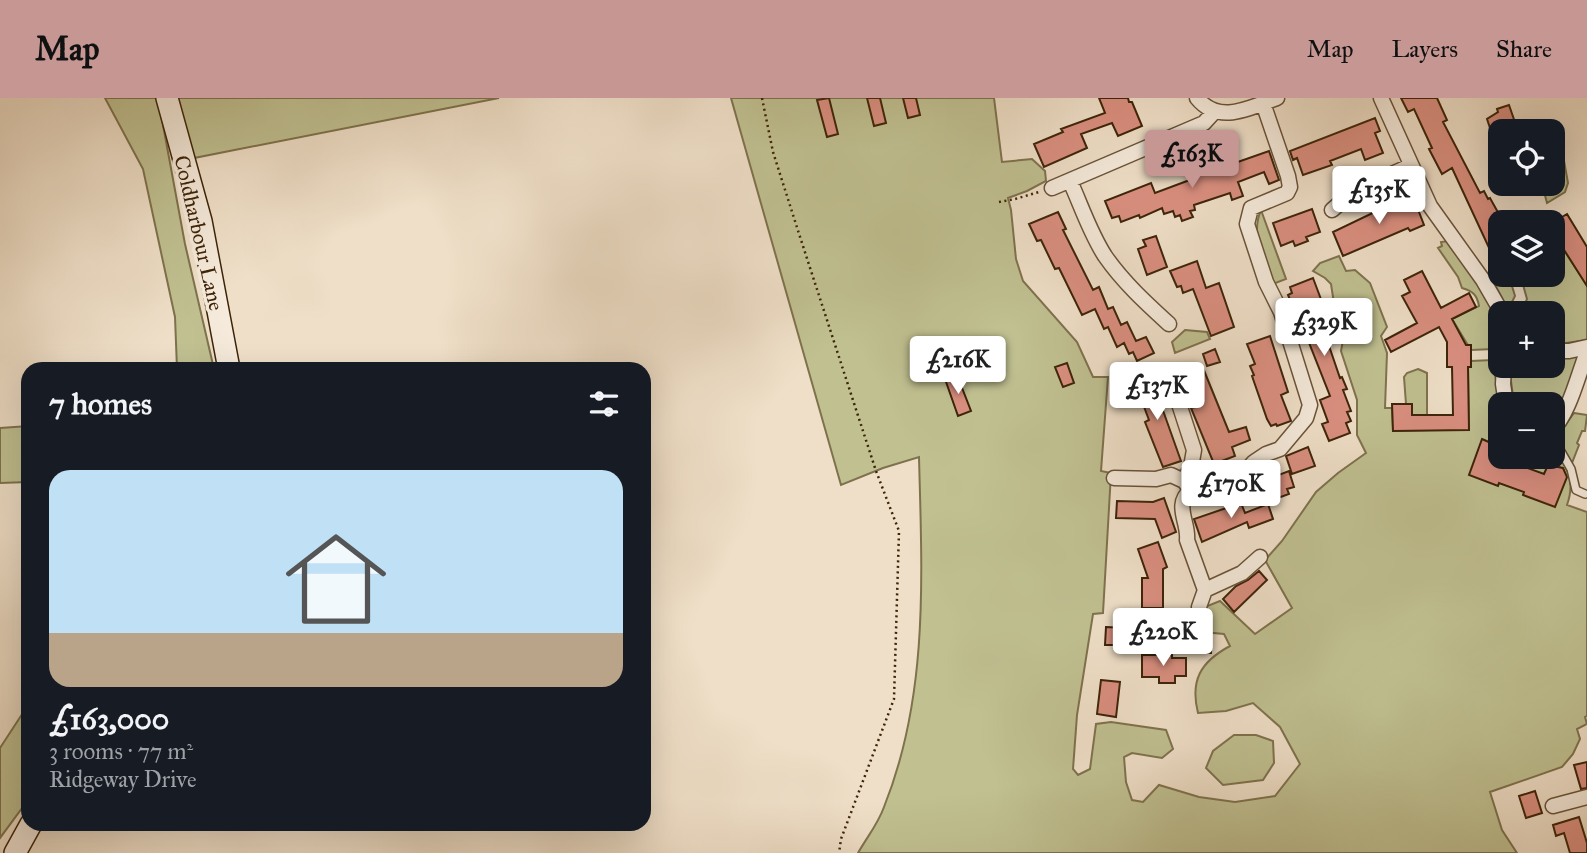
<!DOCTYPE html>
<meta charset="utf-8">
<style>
body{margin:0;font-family:"IM FELL Great Primer",serif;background:#20242c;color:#f1f3f6;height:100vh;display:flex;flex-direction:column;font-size:26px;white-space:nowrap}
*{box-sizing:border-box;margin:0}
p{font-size:23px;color:#9ea1a6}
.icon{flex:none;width:38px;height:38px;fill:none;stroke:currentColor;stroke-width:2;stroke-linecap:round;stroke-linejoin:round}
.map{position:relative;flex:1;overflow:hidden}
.panel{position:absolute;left:21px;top:264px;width:630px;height:469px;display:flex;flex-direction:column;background:#171b24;border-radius:21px;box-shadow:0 7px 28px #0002}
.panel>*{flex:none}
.buttons{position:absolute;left:1488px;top:21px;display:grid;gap:14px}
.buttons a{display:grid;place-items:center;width:77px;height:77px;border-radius:14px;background:#171b24;box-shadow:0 7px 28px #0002;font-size:35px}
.price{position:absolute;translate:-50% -60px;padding:0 16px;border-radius:7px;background:#fff;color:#222;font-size:23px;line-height:46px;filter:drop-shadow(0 2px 4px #0008)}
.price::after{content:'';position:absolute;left:50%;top:42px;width:21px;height:16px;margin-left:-10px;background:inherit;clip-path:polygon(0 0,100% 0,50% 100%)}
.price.selected{background:#c59692;color:#111}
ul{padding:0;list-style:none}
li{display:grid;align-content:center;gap:14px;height:371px;padding:0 28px}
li+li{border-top:2px solid #363941}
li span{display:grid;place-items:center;height:217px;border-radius:21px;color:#555}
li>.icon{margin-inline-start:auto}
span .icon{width:126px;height:126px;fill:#fffc;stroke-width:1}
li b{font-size:30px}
h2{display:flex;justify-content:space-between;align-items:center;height:84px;padding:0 28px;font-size:30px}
header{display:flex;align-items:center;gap:42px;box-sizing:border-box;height:98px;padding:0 35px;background:#c59692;color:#111}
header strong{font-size:33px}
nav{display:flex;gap:38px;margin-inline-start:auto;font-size:24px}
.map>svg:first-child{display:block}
.green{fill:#c0c091;stroke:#7e724d;stroke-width:2}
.building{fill:#da8f80;stroke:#3d2409;stroke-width:2}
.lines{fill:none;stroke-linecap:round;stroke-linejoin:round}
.lane-casing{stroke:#6a5339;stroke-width:10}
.street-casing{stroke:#6a5339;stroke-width:17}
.secondary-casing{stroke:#3d2409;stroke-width:24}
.path{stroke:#3d2409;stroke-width:2.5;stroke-dasharray:2 3.5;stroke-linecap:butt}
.lane{stroke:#f5eadb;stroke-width:7}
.street{stroke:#f5eadb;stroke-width:14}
.secondary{stroke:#f5eadb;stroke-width:21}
.labels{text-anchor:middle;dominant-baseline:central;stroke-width:7;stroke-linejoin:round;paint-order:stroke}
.street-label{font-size:21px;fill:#3d2409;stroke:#f5eadb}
</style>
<header>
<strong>Map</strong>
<nav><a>Map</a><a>Layers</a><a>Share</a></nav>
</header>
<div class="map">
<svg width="1587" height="755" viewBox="0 0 1587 755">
<rect width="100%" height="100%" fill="#efdfc8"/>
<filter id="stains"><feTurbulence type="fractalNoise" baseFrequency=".00286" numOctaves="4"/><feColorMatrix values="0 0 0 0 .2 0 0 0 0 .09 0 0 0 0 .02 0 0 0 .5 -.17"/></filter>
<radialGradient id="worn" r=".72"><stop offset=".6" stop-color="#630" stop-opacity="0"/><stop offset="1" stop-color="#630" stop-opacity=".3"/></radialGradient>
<path class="green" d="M105 0H158L185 146 214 271H177L175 219 143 71Z
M174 0H499L194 60Z
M731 0H994L1002 64 1032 61 1045 73 1046 83 1027 93 1008 100 1011 112 1016 161 1023 183 1077 244 1093 279H1108L1101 373 1111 375 1103 515 1093 516 1077 617 1073 671 1078 677 1090 671 1096 626 1111 624 1166 632 1173 651 1162 660 1132 655 1124 659 1126 684 1132 702 1143 704 1159 687 1199 699 1235 704 1275 698 1300 666 1280 629 1253 605 1226 613 1198 615C1190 583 1200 564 1230 548L1224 536 1203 534 1205 523 1200 511 1220 503 1255 536 1292 510 1265 462 1282 443 1316 394 1338 375 1366 355 1357 337V302L1341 253 1344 237 1335 212 1331 186 1325 180 1313 173 1320 165 1339 158 1346 173 1355 172 1370 185 1387 229 1381 238 1387 255 1385 310H1392L1393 333 1469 331 1468 269 1471 263 1493 262 1500 308V359H1552V348C1567 369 1576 381 1567 407L1587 414V618L1585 619 1587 626 1577 631 1580 641 1573 656 1562 669 1490 694 1502 732 1517 755H858C867 739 878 726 884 709 929 597 922 477 919 359L883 370 841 387Z
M1561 46 1568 85 1565 94 1547 105 1542 86H1552V47Z
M1261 112 1286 181 1273 186C1264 161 1250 137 1261 112Z
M1552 133 1587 188V242L1552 247V215H1521L1527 201 1522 183 1512 188 1515 198 1511 206H1505L1489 175 1492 167 1500 160V177H1552Z
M1449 143 1474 175 1498 219V246L1494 251 1471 252 1452 221 1479 208C1477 197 1473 193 1462 190L1458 179 1438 150 1442 148 1441 144Z
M1185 232 1207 234 1210 241 1175 255 1172 244Z
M1575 256 1578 259 1566 299 1552 323V306H1514L1509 268H1552V257Z
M1418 271 1427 275V317H1412V306H1406L1404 279 1407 275Z
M1574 315 1587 317 1585 333H1582L1577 345 1579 347 1572 365C1557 338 1554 342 1574 315Z
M28 328V384L0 385V330Z
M28 607V702L0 740V650Z
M1234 637H1256L1273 643 1274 665 1263 682 1223 687 1206 670 1213 653Z"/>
<path class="building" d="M829 0 838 36 827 39 817 2Z
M867 0H880L886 25 874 28Z
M903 0H916L920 17 908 20Z
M1099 0H1128L1129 4H1132L1142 28 1118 38 1112 25 1081 36 1087 50 1044 69 1034 46 1063 34 1061 31 1105 15Z
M1401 0H1437L1447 22 1443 24 1480 95 1484 93 1488 101 1490 100 1500 118V147L1490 152 1452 70 1442 76 1429 51 1432 50 1414 11 1408 14Z
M1509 7 1518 33H1491L1487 21 1498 14 1497 11Z
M1375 20 1380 33 1375 35 1383 55 1365 62 1361 51 1330 63 1332 67 1303 77 1297 60 1293 62 1290 53Z
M1269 53 1279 82 1269 86 1264 74 1238 84 1243 98 1232 102 1230 95 1194 107 1195 112 1190 113 1193 119 1182 123 1180 117 1175 119 1173 113 1164 116 1162 110 1140 120 1139 117 1121 124 1119 118 1112 120 1105 103 1151 85 1155 95 1187 83 1204 75 1200 64 1210 60 1215 72Z
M1412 96 1424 127 1410 133 1408 130 1343 158 1333 134Z
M1312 111 1320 134 1306 139 1308 143 1295 148 1293 143 1281 148 1273 125Z
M1058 114 1066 131 1063 132 1093 192 1099 189 1108 211 1113 209 1121 227 1127 224 1136 243 1146 239 1154 255 1137 263 1133 254 1129 256 1124 245 1117 249 1108 229 1104 231 1095 211 1082 217 1059 170 1055 171 1041 142 1037 143 1029 126Z
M1567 116 1587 149V188L1552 133V125Z
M1156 138 1167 169 1147 177 1138 151 1146 148 1143 142Z
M1197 163 1206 190 1219 185 1234 229 1211 238 1193 191 1183 195 1181 188 1177 189 1170 173Z
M1422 173 1441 210 1469 195 1476 209 1452 221 1466 247H1471V269H1468L1469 332 1393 333 1392 306H1412V317H1453L1452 269H1447V244L1439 229 1391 254 1385 242 1417 225 1402 198 1410 194 1404 182Z
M1313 180 1331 228 1326 230 1331 244 1328 245 1340 280 1342 279 1347 291 1343 292 1351 313 1347 314 1351 323 1346 325 1350 335 1329 343 1322 326 1328 324 1320 302 1330 298 1306 237 1317 233 1309 213 1300 216 1298 212 1295 213 1288 197 1292 195 1290 189Z
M1270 238 1288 294 1281 297 1291 323 1277 328 1276 326 1271 328 1267 321 1252 278 1254 277 1250 268 1255 266 1247 246Z
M1215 251 1220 264 1207 268 1203 256Z
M1067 265 1074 285 1063 289 1055 269Z
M1203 270 1229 334 1246 329 1250 342 1232 349 1235 358 1214 366 1191 310 1195 309 1183 277Z
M1150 276 1181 363 1163 369 1145 324 1149 322 1134 282Z
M957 277 971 313 958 318 945 281Z
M1482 341 1500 349V360L1544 376 1548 367 1563 370 1567 379 1555 409 1523 397 1524 394 1499 385 1498 388 1469 377Z
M1308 349 1315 368 1292 376 1286 358Z
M1289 373 1294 389 1287 391 1289 396 1267 404 1260 384Z
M1164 400 1176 434 1162 440 1155 421 1116 420 1117 403 1153 404Z
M1241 405 1245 415 1268 406 1273 421 1249 430 1247 424 1202 444 1194 421Z
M1158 444 1167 469 1163 471V510H1142V480H1148L1138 451Z
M1259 473 1267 482 1234 514 1223 501 1236 488 1248 482Z
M1106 529 1145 531 1144 545 1117 544V547H1105Z
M1195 540H1210L1211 555H1195Z
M1142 557H1172V560H1186V578H1175V585H1159V579H1142Z
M1101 582 1120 584 1116 619 1097 616Z
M1587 664V690L1581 691 1574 667Z
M1535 693 1542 715 1526 720 1519 698Z
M1579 719 1587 745V755H1570L1564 735 1556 738 1553 727Z"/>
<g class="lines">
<g class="lane-casing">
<path id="lane" d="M1552 338 1571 371 1576 392 1585 396"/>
</g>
<g class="street-casing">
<path id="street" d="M1197 0C1219 27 1249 10 1277 0
M1381 0 1430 108 1483 182 1502 215
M1343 77 1354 93
M1070 83C1081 107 1090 135 1105 158 1123 184 1146 205 1169 226
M1052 90 1204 25 1214 14
M1332 112 1354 93 1410 68
M1552 253H1569L1587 249
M1504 268 1503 286 1506 306
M1170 278 1194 352 1191 369 1184 383 1191 392H1215L1236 384 1254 364 1266 356 1280 351 1306 320 1310 307 1281 214 1266 184 1247 126 1251 110 1287 95 1290 89 1288 78 1263 5
M1552 332C1569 316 1578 277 1587 254
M1114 380 1156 381 1171 377 1184 383
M1191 392C1173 407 1189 424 1187 442L1205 492 1199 509
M1205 492 1242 475 1260 459
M1553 708 1587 699"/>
</g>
<g class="secondary-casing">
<path id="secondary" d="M167 0 201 123 229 271
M15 755 31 726"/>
</g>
<path class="path" d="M762 0 773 54 801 142 876 373 899 433 894 601 841 741 839 755
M999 104 1015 101 1039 94"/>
<use href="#lane" class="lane"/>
<use href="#street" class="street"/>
<use href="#secondary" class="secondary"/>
</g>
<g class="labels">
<g class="street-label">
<text transform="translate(199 135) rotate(77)">Coldharbour Lane</text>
</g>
</g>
<rect width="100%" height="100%" filter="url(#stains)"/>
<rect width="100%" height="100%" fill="url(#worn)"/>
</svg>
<div class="buttons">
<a><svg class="icon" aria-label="locate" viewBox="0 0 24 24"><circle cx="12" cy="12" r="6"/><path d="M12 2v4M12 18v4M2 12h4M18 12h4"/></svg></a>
<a><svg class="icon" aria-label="layers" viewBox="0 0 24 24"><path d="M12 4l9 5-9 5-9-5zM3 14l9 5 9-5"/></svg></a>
<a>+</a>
<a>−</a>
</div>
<b class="price selected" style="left:1192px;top:92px">£163K</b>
<b class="price" style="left:1379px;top:128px">£135K</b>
<b class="price" style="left:1324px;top:260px">£329K</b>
<b class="price" style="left:958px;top:298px">£216K</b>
<b class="price" style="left:1157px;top:324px">£137K</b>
<b class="price" style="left:1231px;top:422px">£170K</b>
<b class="price" style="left:1163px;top:570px">£220K</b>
<section class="panel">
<h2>7 homes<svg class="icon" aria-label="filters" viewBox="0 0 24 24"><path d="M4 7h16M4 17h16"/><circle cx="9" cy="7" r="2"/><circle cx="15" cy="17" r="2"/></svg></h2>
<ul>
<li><span style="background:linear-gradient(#bfe0f5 75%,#b9a48a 0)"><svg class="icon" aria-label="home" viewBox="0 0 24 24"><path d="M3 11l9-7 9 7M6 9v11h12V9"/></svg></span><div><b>£163,000</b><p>3 rooms · 77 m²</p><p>Ridgeway Drive</p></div></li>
</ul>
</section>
</div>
